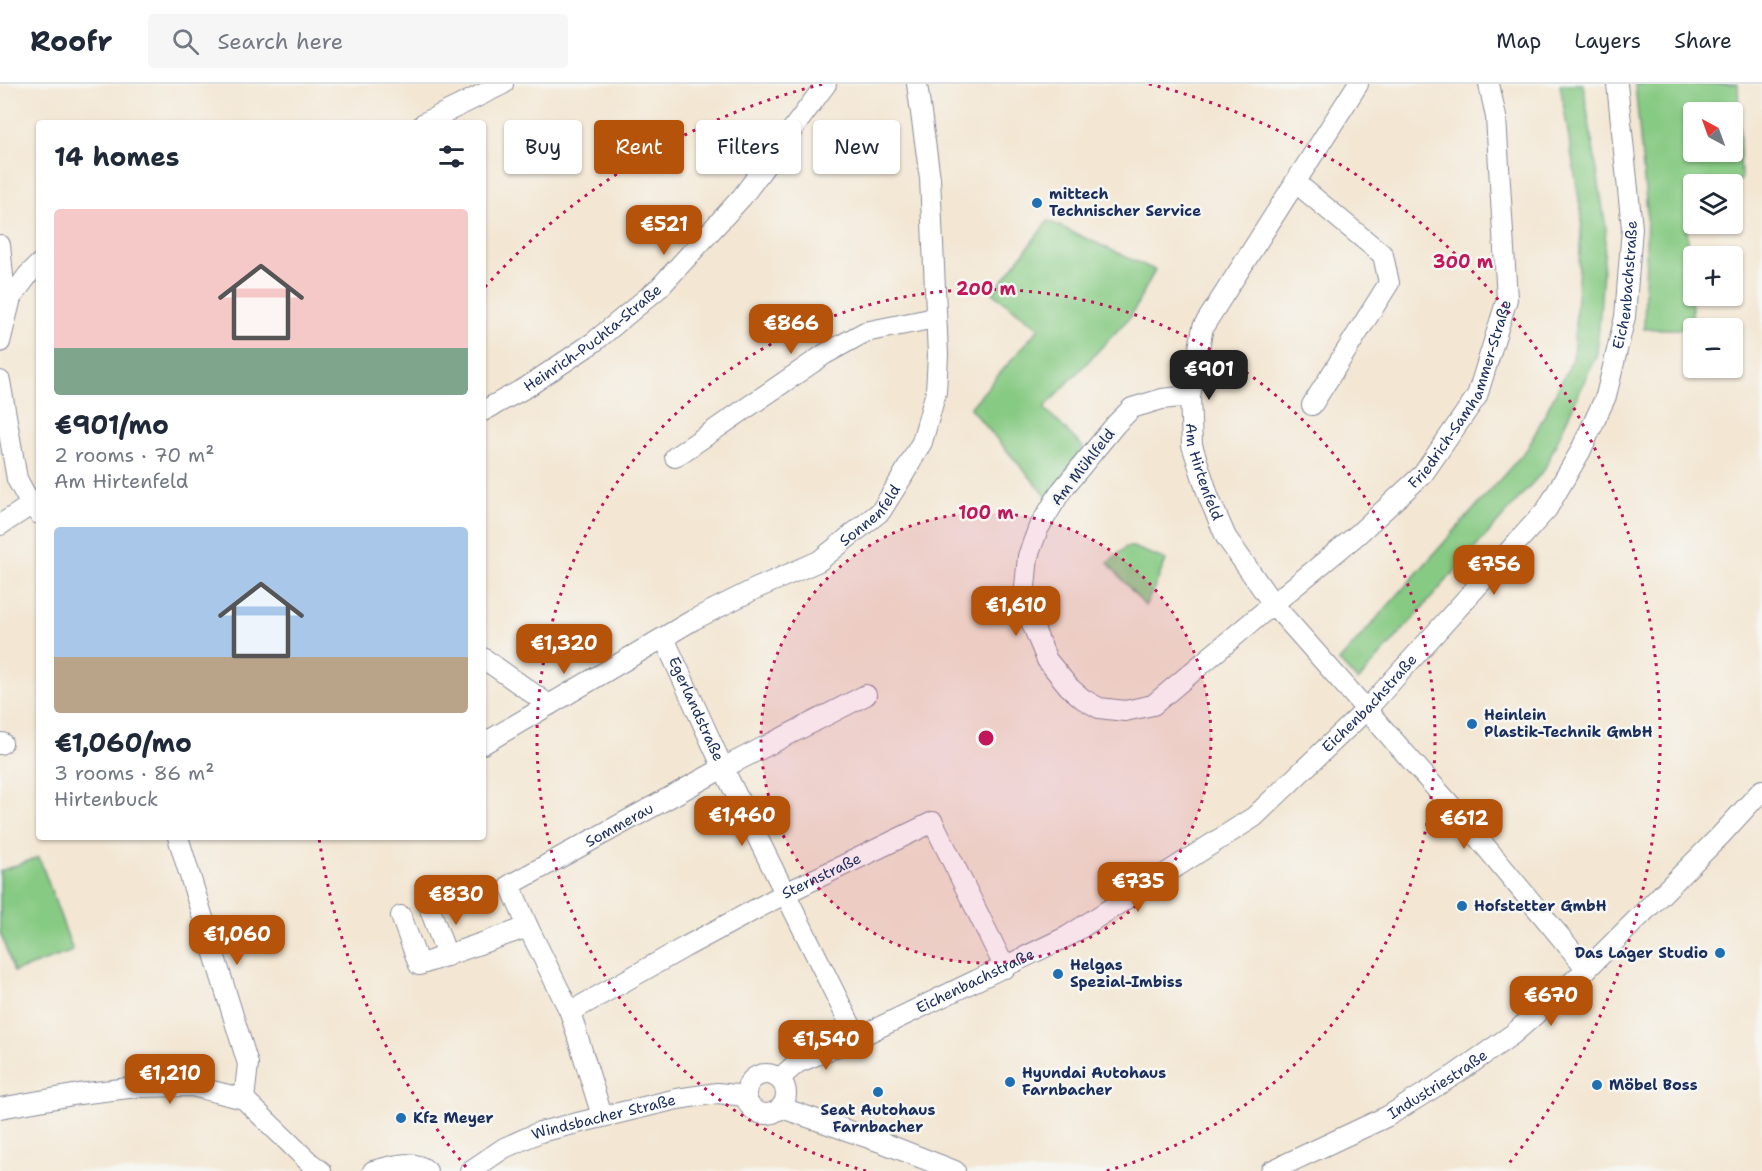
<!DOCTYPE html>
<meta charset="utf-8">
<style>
body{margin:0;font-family:"Shantell Sans",sans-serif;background:#f6f6f7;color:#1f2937;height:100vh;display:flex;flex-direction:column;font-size:22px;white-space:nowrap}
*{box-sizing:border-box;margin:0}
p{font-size:20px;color:#747a83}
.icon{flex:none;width:33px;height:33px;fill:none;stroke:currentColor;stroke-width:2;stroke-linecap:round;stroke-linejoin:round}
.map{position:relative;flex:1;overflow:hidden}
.details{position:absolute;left:36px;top:36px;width:450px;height:720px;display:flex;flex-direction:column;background:#fff;border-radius:6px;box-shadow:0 2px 4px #0004}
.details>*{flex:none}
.banner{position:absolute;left:504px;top:36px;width:570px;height:54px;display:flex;gap:12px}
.needle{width:39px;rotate:319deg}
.controls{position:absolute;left:1683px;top:18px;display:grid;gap:12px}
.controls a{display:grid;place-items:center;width:60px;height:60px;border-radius:6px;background:#fff;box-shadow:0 2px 4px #0004;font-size:30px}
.price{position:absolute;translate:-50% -51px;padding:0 14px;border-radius:12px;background:#b45309;color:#fff;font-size:20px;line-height:39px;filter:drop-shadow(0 2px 3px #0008)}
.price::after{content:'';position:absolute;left:50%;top:36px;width:18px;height:14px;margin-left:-9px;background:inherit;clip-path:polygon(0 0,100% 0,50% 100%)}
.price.selected{background:#222;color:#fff}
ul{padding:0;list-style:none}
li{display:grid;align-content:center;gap:12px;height:318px;padding:0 18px}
li span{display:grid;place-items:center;height:186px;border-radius:6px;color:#555}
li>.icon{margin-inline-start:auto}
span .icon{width:108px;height:108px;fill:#fffc;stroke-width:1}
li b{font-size:26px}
h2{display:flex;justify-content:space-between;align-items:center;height:72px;padding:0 18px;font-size:26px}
.chip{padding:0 21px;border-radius:6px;background:#fff;box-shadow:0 2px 4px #0004;font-size:21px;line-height:54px}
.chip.selected{background:#b45309;color:#fff}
header{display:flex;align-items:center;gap:36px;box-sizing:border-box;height:84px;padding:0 30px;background:#fff;border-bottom:2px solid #e0e1e3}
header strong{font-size:28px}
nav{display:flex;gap:33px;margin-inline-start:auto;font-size:21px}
.search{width:420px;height:54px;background:#f6f6f7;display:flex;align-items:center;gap:15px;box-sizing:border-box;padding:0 21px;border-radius:6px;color:#747a83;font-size:22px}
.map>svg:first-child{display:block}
.green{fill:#87ca83;stroke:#517c70;stroke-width:1.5;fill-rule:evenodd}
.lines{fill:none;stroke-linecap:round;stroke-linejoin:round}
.minor-casing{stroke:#878a98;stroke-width:22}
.minor{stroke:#fff;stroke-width:20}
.ring{fill:none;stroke:#c2185b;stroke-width:3;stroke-dasharray:3 6}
.poi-dot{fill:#1f6fb2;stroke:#f6f6f2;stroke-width:2}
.labels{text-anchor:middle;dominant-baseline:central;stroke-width:5;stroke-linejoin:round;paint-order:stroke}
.poi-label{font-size:15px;font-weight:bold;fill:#1b2f5e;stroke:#f6f6f2;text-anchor:start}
.street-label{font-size:15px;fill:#1b2f5e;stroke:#f6f6f2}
.centre{fill:#c2185b;stroke:#f6f6f2;stroke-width:3}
.ring-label{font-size:18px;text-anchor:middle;font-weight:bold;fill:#c2185b;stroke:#f6f6f2;stroke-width:5;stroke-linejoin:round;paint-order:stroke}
</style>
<header>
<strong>Roofr</strong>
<div class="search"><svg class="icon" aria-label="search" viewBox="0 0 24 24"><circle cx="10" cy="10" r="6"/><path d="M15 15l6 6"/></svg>Search here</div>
<nav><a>Map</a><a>Layers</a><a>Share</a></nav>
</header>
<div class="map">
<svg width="1762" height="1087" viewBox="0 0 1762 1087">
<rect width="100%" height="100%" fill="#f6f6f2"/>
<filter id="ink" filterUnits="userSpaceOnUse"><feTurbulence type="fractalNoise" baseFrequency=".0167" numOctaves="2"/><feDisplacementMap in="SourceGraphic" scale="12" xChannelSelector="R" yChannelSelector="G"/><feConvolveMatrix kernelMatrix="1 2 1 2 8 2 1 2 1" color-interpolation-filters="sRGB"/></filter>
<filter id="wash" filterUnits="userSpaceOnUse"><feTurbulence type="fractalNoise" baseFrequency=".008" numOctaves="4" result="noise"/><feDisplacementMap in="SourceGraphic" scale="24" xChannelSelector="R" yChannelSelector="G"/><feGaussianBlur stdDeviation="1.35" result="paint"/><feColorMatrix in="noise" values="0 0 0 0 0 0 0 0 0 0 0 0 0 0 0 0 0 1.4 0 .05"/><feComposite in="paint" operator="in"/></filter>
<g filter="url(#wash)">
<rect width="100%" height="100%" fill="#f3e6d2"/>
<path class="green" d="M1560 0H1583L1606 144 1597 269 1544 386 1358 597 1339 577 1527 365 1573 275 1582 134Z
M1635 0H1738L1741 96 1733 103 1732 100H1694L1693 136 1687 142 1693 245H1644L1647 128ZM1694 28H1732V68H1694Z
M1048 137 1155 186 1131 232 1044 324 1083 363 1048 414 970 324 1039 244 993 209Z
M1126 463H1133L1166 476 1154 505 1145 522 1108 479Z
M39 773 73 867 14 888 0 848V787Z"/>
</g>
<g filter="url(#ink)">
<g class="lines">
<g class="minor-casing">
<g id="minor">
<path id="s1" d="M1358 0 1203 243 1190 312 1192 361 1209 414 1226 453 1273 520 1455 726 1587 885"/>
<path d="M424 39 503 0"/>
<path d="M1295 98 1383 171 1389 199 1312 321"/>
<path d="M0 161 4 202 11 214"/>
<path d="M0 258 11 214 28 191 39 180"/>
<path d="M0 297 17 395 31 421 39 430"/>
<path id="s2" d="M1190 312 1162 315 1132 324 1116 340 1061 407 1038 445 1028 472 1025 503 1028 530 1047 576 1069 603 1083 615 1099 624 1125 627 1153 621 1273 520 1357 451 1423 390 1477 312 1507 215 1496 33 1489 0"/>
<path id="s3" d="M483 327 527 303 594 258 660 203 742 113 826 0"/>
<path d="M675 373 825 270 865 248 935 234"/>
<path d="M0 441 31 421"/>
<path id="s4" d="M664 554 723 684 857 954"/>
<path d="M483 574 549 621"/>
<path d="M0 660 2 659"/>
<path id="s5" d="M483 660 693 536 755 505 819 477 881 427 901 395 922 358 936 308 938 271 930 94 917 0"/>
<path d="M178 753 248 980 244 1015"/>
<path d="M430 825 447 872"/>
<path d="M401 832 419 881 528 843"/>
<path id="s6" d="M570 928 685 863 786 809 933 738 1005 884"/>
<circle cx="766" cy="1010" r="20"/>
<path id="s7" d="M780 994 797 979 857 954 1068 852 1254 733 1367 625 1547 425 1580 368 1606 312 1625 233 1632 144 1617 0"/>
<path d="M0 1024 79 1010 137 1003 192 1002 244 1015 309 1078 321 1087"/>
<path d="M782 1024 881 1058 955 1087"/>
<path id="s8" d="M602 1032 570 928 528 843 510 801 723 684 866 611"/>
<path d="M373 1087C390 1083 413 1074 427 1087"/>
<path id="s9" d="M470 1087 504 1064 540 1048 677 1015 717 1009 746 1012"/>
<path id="s10" d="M1271 1087 1388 1032 1456 990 1513 950 1587 885 1720 752 1762 706"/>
</g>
</g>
<use href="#minor" class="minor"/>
</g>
</g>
<circle cx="986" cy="654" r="225" fill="#c2185b" fill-opacity=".12"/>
<g class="ring">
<circle cx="986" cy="654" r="225"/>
<path d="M866 1087A449 449 0 1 1 1106 1087"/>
<path d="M466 1083A674 674 0 0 1 319 754M485 203A674 674 0 0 1 823 0M1149 0A674 674 0 0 1 1506 1083"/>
</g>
<g class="poi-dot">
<circle cx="1037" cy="119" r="6"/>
<circle cx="1472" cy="640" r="6"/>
<circle cx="1462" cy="822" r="6"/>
<circle cx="1720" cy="869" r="6"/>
<circle cx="1058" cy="890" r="6"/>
<circle cx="1010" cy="998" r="6"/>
<circle cx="1597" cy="1001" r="6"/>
<circle cx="878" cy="1008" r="6"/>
<circle cx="401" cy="1034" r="6"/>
</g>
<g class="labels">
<g class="poi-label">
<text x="1049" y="110">mittech<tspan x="1049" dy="17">Technischer Service</tspan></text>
<text x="1484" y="631">Heinlein<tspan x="1484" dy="17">Plastik-Technik GmbH</tspan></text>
<text x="1474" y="822">Hofstetter GmbH</text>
<text x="1708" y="869" text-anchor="end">Das Lager Studio</text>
<text x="1070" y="881">Helgas<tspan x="1070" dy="17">Spezial-Imbiss</tspan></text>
<text x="1022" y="989">Hyundai Autohaus<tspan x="1022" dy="17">Farnbacher</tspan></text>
<text x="1609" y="1001">Möbel Boss</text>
<text x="878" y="1026" text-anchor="middle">Seat Autohaus<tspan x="878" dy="17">Farnbacher</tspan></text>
<text x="413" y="1034">Kfz Meyer</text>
</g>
<g class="street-label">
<text stroke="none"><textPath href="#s7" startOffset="1209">Eichenbachstraße</textPath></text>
<text stroke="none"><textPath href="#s3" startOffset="132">Heinrich-Puchta-Straße</textPath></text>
<text stroke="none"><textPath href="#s2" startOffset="921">Friedrich-Samhammer-Straße</textPath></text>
<text transform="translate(1083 383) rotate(-52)">Am Mühlfeld</text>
<text stroke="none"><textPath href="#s1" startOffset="436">Am Hirtenfeld</textPath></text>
<text stroke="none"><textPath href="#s5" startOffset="452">Sonnenfeld</textPath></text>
<text stroke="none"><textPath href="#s7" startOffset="705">Eichenbachstraße</textPath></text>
<text stroke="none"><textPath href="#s4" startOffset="78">Egerlandstraße</textPath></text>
<text stroke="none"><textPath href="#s8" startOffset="374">Sommerau</textPath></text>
<text stroke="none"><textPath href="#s6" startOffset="286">Sternstraße</textPath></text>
<text stroke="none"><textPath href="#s7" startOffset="219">Eichenbachstraße</textPath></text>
<text stroke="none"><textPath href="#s10" startOffset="188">Industriestraße</textPath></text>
<text stroke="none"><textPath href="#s9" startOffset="146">Windsbacher Straße</textPath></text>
</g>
</g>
<circle cx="986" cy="654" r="9" class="centre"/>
<g class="ring-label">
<text x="1463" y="184">300 m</text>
<text x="986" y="211">200 m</text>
<text x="986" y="435">100 m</text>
</g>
</svg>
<div class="controls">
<a><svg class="needle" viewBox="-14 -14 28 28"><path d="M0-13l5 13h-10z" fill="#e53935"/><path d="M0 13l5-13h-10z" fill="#747a83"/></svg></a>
<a><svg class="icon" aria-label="layers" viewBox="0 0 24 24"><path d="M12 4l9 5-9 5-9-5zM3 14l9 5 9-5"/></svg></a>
<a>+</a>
<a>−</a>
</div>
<b class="price" style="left:664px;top:172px">€521</b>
<b class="price" style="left:791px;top:271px">€866</b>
<b class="price selected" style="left:1209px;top:317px">€901</b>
<b class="price" style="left:1494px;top:512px">€756</b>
<b class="price" style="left:1016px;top:553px">€1,610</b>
<b class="price" style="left:564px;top:591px">€1,320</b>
<b class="price" style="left:742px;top:763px">€1,460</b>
<b class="price" style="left:1464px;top:766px">€612</b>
<b class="price" style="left:1138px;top:829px">€735</b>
<b class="price" style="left:456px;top:842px">€830</b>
<b class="price" style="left:237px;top:882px">€1,060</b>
<b class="price" style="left:1551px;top:943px">€670</b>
<b class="price" style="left:826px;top:987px">€1,540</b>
<b class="price" style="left:170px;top:1021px">€1,210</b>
<div class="banner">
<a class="chip">Buy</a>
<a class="chip selected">Rent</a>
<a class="chip">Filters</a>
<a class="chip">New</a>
</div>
<section class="details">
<h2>14 homes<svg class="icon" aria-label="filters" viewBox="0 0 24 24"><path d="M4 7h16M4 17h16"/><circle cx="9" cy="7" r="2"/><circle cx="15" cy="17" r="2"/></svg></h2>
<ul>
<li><span style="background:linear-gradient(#f6c9c9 75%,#7fa58c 0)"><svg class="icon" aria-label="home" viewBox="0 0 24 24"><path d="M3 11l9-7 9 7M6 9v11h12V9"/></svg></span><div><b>€901/mo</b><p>2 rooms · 70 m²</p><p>Am Hirtenfeld</p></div></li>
<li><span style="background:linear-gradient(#a9c7e8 70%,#b9a48a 0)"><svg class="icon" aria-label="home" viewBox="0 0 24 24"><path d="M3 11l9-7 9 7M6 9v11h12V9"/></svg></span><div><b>€1,060/mo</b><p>3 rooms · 86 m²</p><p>Hirtenbuck</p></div></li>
</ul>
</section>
</div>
